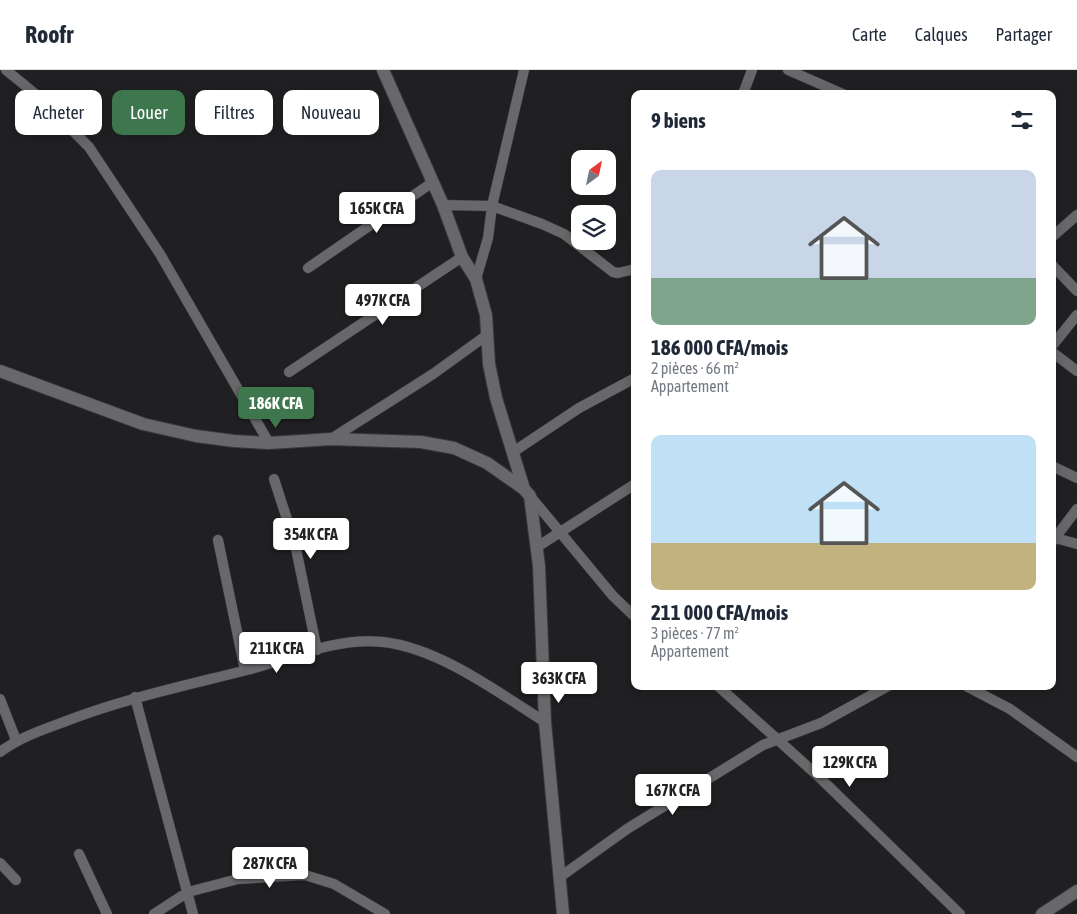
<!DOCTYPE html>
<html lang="fr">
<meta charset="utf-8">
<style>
body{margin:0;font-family:"Asap Condensed",sans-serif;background:#f6f6f7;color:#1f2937;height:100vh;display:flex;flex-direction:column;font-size:19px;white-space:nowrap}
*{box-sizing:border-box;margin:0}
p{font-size:16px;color:#747a83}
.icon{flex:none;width:28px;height:28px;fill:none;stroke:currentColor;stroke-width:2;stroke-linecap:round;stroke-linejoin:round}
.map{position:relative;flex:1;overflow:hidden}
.side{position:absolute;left:631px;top:20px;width:425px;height:600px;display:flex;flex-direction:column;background:#fff;border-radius:10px;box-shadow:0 2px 12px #0003}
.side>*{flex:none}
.guide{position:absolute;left:15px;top:20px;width:475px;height:45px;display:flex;gap:10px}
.needle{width:32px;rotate:33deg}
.buttons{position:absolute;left:571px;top:80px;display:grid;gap:10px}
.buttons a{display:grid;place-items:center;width:45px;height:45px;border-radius:10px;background:#fff;box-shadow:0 2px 12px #0003;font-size:25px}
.price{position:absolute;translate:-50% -42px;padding:0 11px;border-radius:5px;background:#fff;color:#222;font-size:16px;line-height:32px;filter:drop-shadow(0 1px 2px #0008)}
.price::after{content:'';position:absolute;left:50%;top:30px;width:15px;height:11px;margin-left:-8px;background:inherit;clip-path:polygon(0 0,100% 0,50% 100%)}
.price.on{background:#3e764d;color:#fff}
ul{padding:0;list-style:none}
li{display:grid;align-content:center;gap:10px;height:265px;padding:0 20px}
li span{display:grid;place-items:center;height:155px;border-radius:10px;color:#555}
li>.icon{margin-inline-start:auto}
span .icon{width:90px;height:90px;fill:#fffc;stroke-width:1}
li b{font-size:21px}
h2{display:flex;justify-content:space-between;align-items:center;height:60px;padding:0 20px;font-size:21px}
.chip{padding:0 18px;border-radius:10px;background:#fff;box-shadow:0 2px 12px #0003;font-size:18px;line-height:45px}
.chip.on{background:#3e764d;color:#fff}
header{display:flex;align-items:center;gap:30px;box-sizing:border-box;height:70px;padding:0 25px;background:#fff;border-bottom:1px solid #e0e1e3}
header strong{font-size:24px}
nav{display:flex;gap:28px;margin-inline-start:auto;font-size:18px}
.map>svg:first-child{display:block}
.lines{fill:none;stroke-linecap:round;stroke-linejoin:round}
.minor-casing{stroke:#3a3a3c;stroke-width:11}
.tertiary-casing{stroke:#3a3a3c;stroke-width:14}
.minor{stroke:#68676a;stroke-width:10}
.tertiary{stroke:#68676a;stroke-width:12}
</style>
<header>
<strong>Roofr</strong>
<nav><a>Carte</a><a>Calques</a><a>Partager</a></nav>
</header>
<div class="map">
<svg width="1077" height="844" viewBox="0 0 1077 844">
<rect width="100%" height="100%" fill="#201f22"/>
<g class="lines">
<g class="minor-casing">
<path id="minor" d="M6 0 39 27 89 77 160 184 269 373
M788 0 843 24
M743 24 752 0
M443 135 492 136 542 154 564 164 613 202 618 203 635 199
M1052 167 1077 145
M1052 195 1077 221
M308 198 433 112
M476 209 488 168 492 136 524 0
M1052 276 1077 245
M1052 282 1077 301
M289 302 462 187
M331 369 433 304 487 265
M513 382 579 338 635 308
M1052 396 1077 408
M274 409 295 474 317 580
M530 426 613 526 635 547
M1055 468 1077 474
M218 470 245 600
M1052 472 1077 439
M537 477 635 414
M718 616 818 706 960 844
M966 616 1010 639 1077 687
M135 627 193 844
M0 629 16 670
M0 682C19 668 39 661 61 653 122 629 184 616 247 600 291 588 337 567 383 572 439 578 499 623 545 652
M79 784 107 844
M0 793 16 810
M560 807 627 759 763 675 821 653 888 616
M154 844 188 822 238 809 305 805 334 814 385 844"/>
</g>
<g class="tertiary-casing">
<path id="tertiary" d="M383 0 443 135 462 187 476 209 486 245 489 294 496 328 524 419
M0 301 143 354 196 366 234 371 269 373 331 369 421 372 454 378 487 393 524 419 530 426 539 496 545 652 563 844
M1042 844 1077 821"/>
</g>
<use href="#minor" class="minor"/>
<use href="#tertiary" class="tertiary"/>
</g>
</svg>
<div class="buttons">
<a><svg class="needle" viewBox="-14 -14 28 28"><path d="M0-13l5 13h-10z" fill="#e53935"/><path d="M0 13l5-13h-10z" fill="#747a83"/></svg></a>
<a><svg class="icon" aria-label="layers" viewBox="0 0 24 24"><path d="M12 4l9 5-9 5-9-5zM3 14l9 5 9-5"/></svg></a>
</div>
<b class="price" style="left:377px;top:164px">165K CFA</b>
<b class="price" style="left:383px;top:256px">497K CFA</b>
<b class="price on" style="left:276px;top:359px">186K CFA</b>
<b class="price" style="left:311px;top:490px">354K CFA</b>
<b class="price" style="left:277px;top:604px">211K CFA</b>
<b class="price" style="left:559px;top:634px">363K CFA</b>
<b class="price" style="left:850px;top:718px">129K CFA</b>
<b class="price" style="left:673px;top:746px">167K CFA</b>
<b class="price" style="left:270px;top:819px">287K CFA</b>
<div class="guide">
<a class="chip">Acheter</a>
<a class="chip on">Louer</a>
<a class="chip">Filtres</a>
<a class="chip">Nouveau</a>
</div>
<section class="side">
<h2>9 biens<svg class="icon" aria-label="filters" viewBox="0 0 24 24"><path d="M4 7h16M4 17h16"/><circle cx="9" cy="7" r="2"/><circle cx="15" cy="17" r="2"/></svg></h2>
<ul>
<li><span style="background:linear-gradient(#c9d6e8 70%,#7fa58c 0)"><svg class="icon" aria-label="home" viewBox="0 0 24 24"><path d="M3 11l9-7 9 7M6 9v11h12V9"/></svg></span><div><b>186 000 CFA/mois</b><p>2 pièces · 66 m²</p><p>Appartement</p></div></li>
<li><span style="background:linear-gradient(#bfe0f5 70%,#c2b280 0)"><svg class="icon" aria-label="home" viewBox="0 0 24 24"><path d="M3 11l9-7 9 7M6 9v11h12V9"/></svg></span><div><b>211 000 CFA/mois</b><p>3 pièces · 77 m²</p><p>Appartement</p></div></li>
</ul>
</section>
</div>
